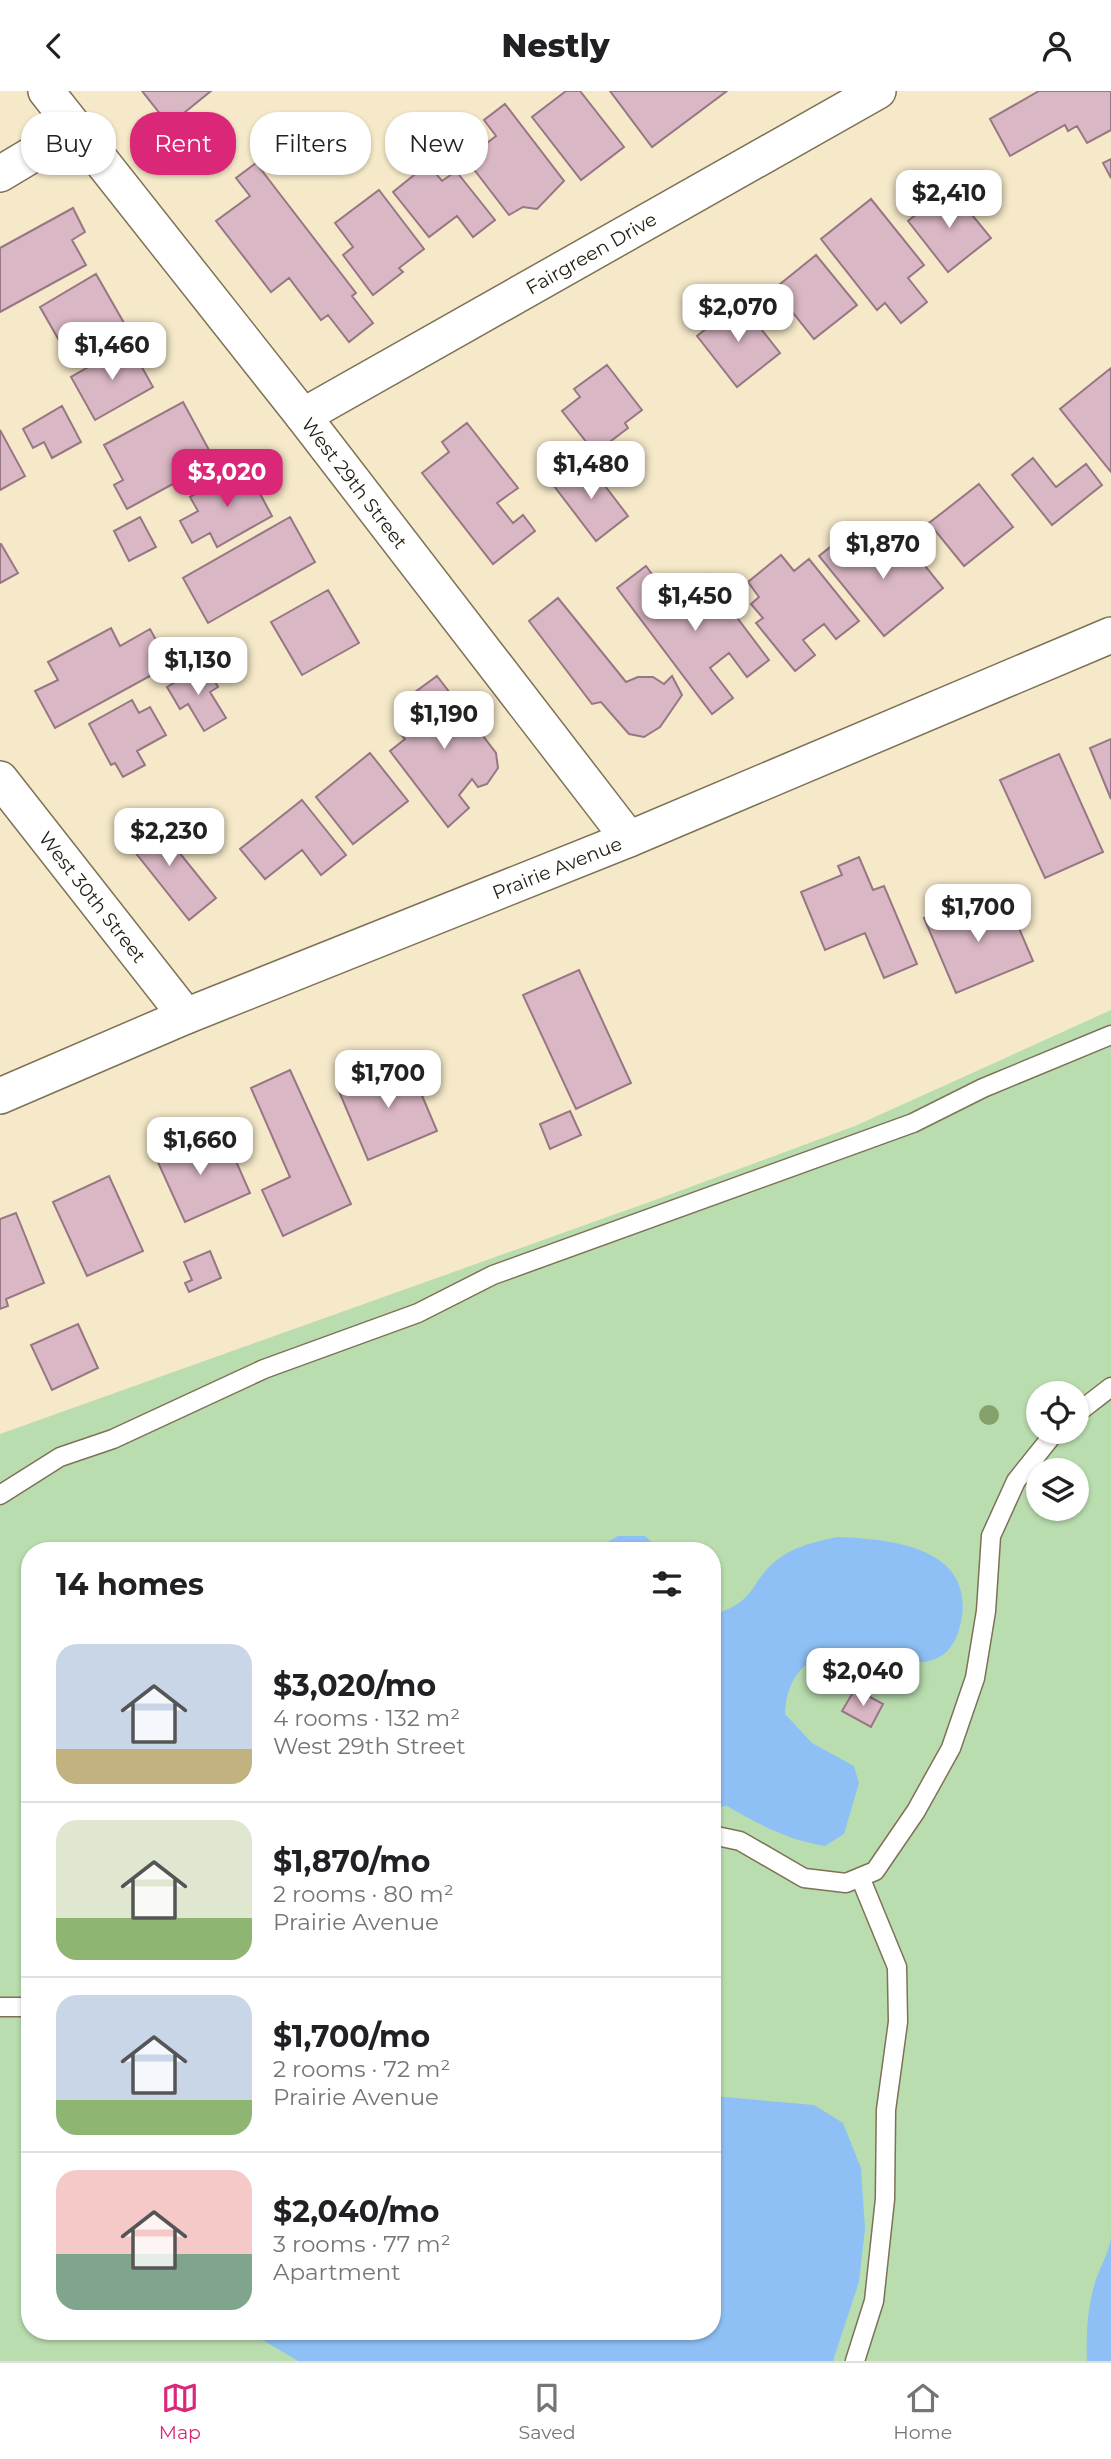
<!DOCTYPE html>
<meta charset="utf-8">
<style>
body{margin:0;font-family:Montserrat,sans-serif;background:#f6f6f6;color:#202124;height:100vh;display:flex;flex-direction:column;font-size:26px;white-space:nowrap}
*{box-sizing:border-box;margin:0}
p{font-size:23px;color:#757577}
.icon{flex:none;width:38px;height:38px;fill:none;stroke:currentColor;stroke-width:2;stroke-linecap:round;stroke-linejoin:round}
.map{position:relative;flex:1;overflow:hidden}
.side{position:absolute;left:21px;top:1451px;width:700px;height:798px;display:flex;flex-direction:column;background:#fff;border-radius:28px;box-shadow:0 2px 5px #0004}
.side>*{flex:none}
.guide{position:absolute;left:21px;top:21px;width:700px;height:63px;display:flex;gap:14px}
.controls{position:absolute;left:1026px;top:1290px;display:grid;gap:14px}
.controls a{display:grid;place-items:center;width:63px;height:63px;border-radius:50%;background:#fff;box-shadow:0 2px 5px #0004;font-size:35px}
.price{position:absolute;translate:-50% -60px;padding:0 16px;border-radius:14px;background:#fff;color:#222;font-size:23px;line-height:46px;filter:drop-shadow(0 2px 4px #0008)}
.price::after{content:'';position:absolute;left:50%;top:42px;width:21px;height:16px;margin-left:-10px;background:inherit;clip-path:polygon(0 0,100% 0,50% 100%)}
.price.active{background:#db2777;color:#fff}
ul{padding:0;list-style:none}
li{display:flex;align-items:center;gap:21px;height:175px;padding:0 35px}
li+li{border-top:2px solid #e0e0e0}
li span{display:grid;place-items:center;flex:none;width:196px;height:140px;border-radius:21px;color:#555}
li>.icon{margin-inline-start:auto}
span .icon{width:84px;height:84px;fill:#fffc;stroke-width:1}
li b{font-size:30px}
h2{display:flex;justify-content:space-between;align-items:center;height:84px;padding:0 35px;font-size:30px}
.tag{padding:0 24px;border-radius:28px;background:#fff;box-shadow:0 2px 5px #0004;font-size:24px;line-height:63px}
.tag.active{background:#db2777;color:#fff}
header{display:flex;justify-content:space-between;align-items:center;height:91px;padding:0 35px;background:#fff;font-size:32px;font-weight:800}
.dock{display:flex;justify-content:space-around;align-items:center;height:98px;border-top:2px solid #e0e0e0;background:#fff;font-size:19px;color:#757577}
.dock a{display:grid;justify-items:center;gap:4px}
.dock .active{color:#db2777}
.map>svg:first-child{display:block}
.green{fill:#b9ddaf;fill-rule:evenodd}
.water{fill:#8fc0f5}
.building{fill:#dab7c5;stroke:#977784;stroke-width:2}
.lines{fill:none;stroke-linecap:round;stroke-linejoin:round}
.service-casing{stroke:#7e7256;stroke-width:21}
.minor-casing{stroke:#7e7256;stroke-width:38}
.service{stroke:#fff;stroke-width:18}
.minor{stroke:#fff;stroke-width:35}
.tree{fill:#86a169}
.labels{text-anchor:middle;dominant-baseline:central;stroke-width:5;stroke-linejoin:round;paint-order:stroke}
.street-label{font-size:19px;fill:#262115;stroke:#f5e9c9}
</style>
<header><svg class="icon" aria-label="back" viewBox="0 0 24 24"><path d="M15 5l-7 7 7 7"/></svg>Nestly<svg class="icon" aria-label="person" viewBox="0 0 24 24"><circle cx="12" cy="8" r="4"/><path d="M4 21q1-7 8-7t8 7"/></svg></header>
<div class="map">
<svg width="1111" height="2270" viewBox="0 0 1111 2270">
<rect width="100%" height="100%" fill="#f5e9c9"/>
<path class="green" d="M1111 919V2270H0V1343L655 1109 855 1035ZM1038 1302H1076V1340H1038ZM1038 1379H1076V1418H1038ZM30 1460H712V2240H30Z"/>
<path class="water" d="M618 1445H645L660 1459H594Z
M838 1446C891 1448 976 1456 961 1531 947 1598 885 1562 844 1562 806 1561 786 1588 785 1623L812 1652 854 1675 859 1692 844 1743 825 1755C789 1749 759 1734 727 1715L712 1717V1513L721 1521C752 1509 749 1498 768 1477 787 1457 812 1451 838 1446Z
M712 2005 814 2014 843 2032 861 2077 865 2138 859 2191 833 2270H298L261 2248 254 2240H712Z
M1111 2147V2270H1087C1086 2246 1087 2222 1093 2199 1097 2180 1108 2166 1111 2147Z"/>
<path class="building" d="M142 0H211L169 34Z
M566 0H580L624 56 581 89 532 26Z
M610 0H727L652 56Z
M1039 0H1111V39L1087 52 1077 35 1068 40 1065 34 1010 65 990 28Z
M505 13 564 90 537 118 523 116 509 124 466 68 496 45 484 29Z
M1111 68V87L1103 72Z
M256 72 356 202 352 205 373 232 349 251 328 224 321 229 289 187 271 201 216 130 250 105 236 87Z
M428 73 442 90 456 80 495 129 473 146 457 125 429 146 393 101Z
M950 97 991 147 948 181 908 130Z
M379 99 424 158 399 177 403 181 373 204 343 164 353 156 335 132Z
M871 108 924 174 908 187 927 211 901 232 885 212 877 219 821 148Z
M73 117 85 141 72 149 86 174 0 221V157Z
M816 164 857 214 814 248 774 198Z
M96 183 128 239 72 272 40 216Z
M740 211 780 262 737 296 697 245Z
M129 253 153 296 95 329 71 286Z
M607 274 642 319 625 332 628 337 595 362 562 320 580 306 574 298Z
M1111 277V381L1060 318Z
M183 311 215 370 127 418 114 394 123 389 104 354Z
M62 315 81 351 52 367 44 351 33 357 23 338Z
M467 332 518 397 497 412 513 432 523 424 535 440 493 473 422 382 449 361 442 351Z
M0 339 25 385 0 399Z
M1033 367 1056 396 1086 373 1102 394 1052 434 1012 384Z
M586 370 628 425 596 450 554 395Z
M245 375 272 425 217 456 210 442 192 452 180 430 198 420 190 406Z
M979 393 1013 436 964 475 929 432Z
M140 426 156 456 129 470 114 440Z
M290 426 315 471 208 532 183 487Z
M843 446 859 466 881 449 891 461 905 450 943 497 884 545 819 465Z
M1 453 18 482 0 492V454Z
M781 464 794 480 809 468 859 530 836 548 824 533 803 549 815 564 795 580 756 532 763 527 751 513 759 506 748 491Z
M646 475 682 523 691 516 680 501 704 483 769 569 747 586 729 562 710 577 733 607 712 623 617 497Z
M328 499 359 552 302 584 271 531Z
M558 507 626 591 638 586H653L664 593 672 585 682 604 660 636 644 646 629 643 601 611 592 613 529 530Z
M111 537 120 555 150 538 170 574 55 637 35 600 58 589 48 571Z
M205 573 218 596 210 601 226 627 204 640 188 613 180 618 167 596Z
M437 585 496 662 498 677 487 693 478 696 472 688 459 704 469 717 448 736 390 660 405 648 398 640 423 623 411 604Z
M132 609 139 622 150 616 166 644 137 660 145 674 123 686 115 672 111 674 89 633Z
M1111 648V708L1090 657Z
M370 662 408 710 353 753 316 706Z
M1059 663 1103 761 1045 787 1000 689Z
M302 709 346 764 321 784 302 759 265 788 240 758Z
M149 724 216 807 189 829 123 746Z
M859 766 873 799 884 795 917 873 884 887 865 842 825 859 801 801 842 784 838 775Z
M1006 807 1033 870 956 902 924 827 952 816 956 827Z
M579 879 631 992 576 1018 523 904Z
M407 969 437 1040 368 1069 338 998Z
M290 979 351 1113 283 1145 262 1099 290 1086 251 997Z
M570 1020 581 1044 550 1058 540 1033Z
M186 1043 196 1066 228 1052 250 1102 185 1131 152 1058Z
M109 1085 143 1160 87 1185 53 1111Z
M16 1122 44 1192 6 1208 8 1215 0 1218V1128Z
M210 1160 221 1187 189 1201 185 1192 192 1189 184 1171Z
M78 1233 98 1277 52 1299 31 1254Z
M855 1598 883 1613 871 1636 842 1620Z"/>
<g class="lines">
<g class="service-casing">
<path id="service" d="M1076 1323 1111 1296
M0 1404 60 1366 113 1348 264 1278 418 1222 493 1184 913 1032 983 997 1111 944
M712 1744 740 1750 804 1787 846 1792 875 1780 916 1720 951 1657 975 1587 986 1520 991 1445 1016 1390 1056 1340
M0 1916H30
M855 2270 874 2210 885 2108 886 2019 898 1931 897 1876 860 1786"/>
</g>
<g class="minor-casing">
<g id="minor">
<path id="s1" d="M46 0 303 325 629 748"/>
<path d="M0 83 75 38"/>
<path id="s2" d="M303 325 878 0"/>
<path id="s3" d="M0 688 186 925"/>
<path id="s4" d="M0 1005 186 925 629 748 1111 544"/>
</g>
</g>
<use href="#service" class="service"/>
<use href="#minor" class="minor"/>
</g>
<circle class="tree" cx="989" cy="1324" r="10"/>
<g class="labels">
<g class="street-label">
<text stroke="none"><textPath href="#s2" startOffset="331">Fairgreen Drive</textPath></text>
<text stroke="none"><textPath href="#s1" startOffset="499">West 29th Street</textPath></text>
<text stroke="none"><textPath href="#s4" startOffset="602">Prairie Avenue</textPath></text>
<text stroke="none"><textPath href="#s3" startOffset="150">West 30th Street</textPath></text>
</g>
</g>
</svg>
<div class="controls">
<a><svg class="icon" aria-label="locate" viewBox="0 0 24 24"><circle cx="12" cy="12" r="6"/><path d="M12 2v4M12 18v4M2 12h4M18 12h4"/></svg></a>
<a><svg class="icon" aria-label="layers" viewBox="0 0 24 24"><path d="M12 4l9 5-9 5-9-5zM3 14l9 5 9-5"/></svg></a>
</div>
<b class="price" style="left:949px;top:139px">$2,410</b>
<b class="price" style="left:738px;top:253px">$2,070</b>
<b class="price" style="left:112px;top:291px">$1,460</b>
<b class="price" style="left:591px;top:410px">$1,480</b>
<b class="price active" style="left:227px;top:418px">$3,020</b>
<b class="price" style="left:883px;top:490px">$1,870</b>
<b class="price" style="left:695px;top:542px">$1,450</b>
<b class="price" style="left:198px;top:606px">$1,130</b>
<b class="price" style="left:444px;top:660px">$1,190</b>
<b class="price" style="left:169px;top:777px">$2,230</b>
<b class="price" style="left:978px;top:853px">$1,700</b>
<b class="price" style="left:388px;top:1019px">$1,700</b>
<b class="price" style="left:200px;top:1086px">$1,660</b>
<b class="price" style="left:863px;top:1617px">$2,040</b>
<div class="guide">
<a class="tag">Buy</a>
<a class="tag active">Rent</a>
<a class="tag">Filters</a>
<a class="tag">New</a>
</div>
<section class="side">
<h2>14 homes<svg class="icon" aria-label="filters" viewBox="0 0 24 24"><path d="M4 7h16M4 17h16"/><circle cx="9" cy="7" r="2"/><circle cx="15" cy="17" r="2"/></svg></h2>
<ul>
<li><span style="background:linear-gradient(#c9d6e8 75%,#c2b280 0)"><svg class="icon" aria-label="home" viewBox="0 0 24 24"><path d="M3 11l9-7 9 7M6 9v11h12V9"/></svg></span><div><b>$3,020/mo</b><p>4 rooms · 132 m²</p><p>West 29th Street</p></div></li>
<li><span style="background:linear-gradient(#dfe7d0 70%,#8fb573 0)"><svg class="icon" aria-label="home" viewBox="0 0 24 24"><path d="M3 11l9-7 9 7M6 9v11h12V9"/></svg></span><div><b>$1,870/mo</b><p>2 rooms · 80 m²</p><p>Prairie Avenue</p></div></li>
<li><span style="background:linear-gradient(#c9d6e8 75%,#8fb573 0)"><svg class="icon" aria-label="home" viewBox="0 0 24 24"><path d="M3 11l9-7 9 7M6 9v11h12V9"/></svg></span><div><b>$1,700/mo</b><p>2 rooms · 72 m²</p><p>Prairie Avenue</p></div></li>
<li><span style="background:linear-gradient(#f6c9c9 60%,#7fa58c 0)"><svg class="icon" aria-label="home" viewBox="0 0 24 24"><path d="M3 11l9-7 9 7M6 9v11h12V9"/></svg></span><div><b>$2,040/mo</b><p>3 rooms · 77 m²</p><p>Apartment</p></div></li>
</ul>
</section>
</div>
<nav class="dock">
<a class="active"><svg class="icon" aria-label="map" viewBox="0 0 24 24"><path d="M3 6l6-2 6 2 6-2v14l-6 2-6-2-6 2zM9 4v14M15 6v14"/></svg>Map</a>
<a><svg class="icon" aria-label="saved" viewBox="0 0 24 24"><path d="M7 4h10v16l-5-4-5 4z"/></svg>Saved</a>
<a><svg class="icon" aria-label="home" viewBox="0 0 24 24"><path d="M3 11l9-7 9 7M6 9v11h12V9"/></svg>Home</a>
</nav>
